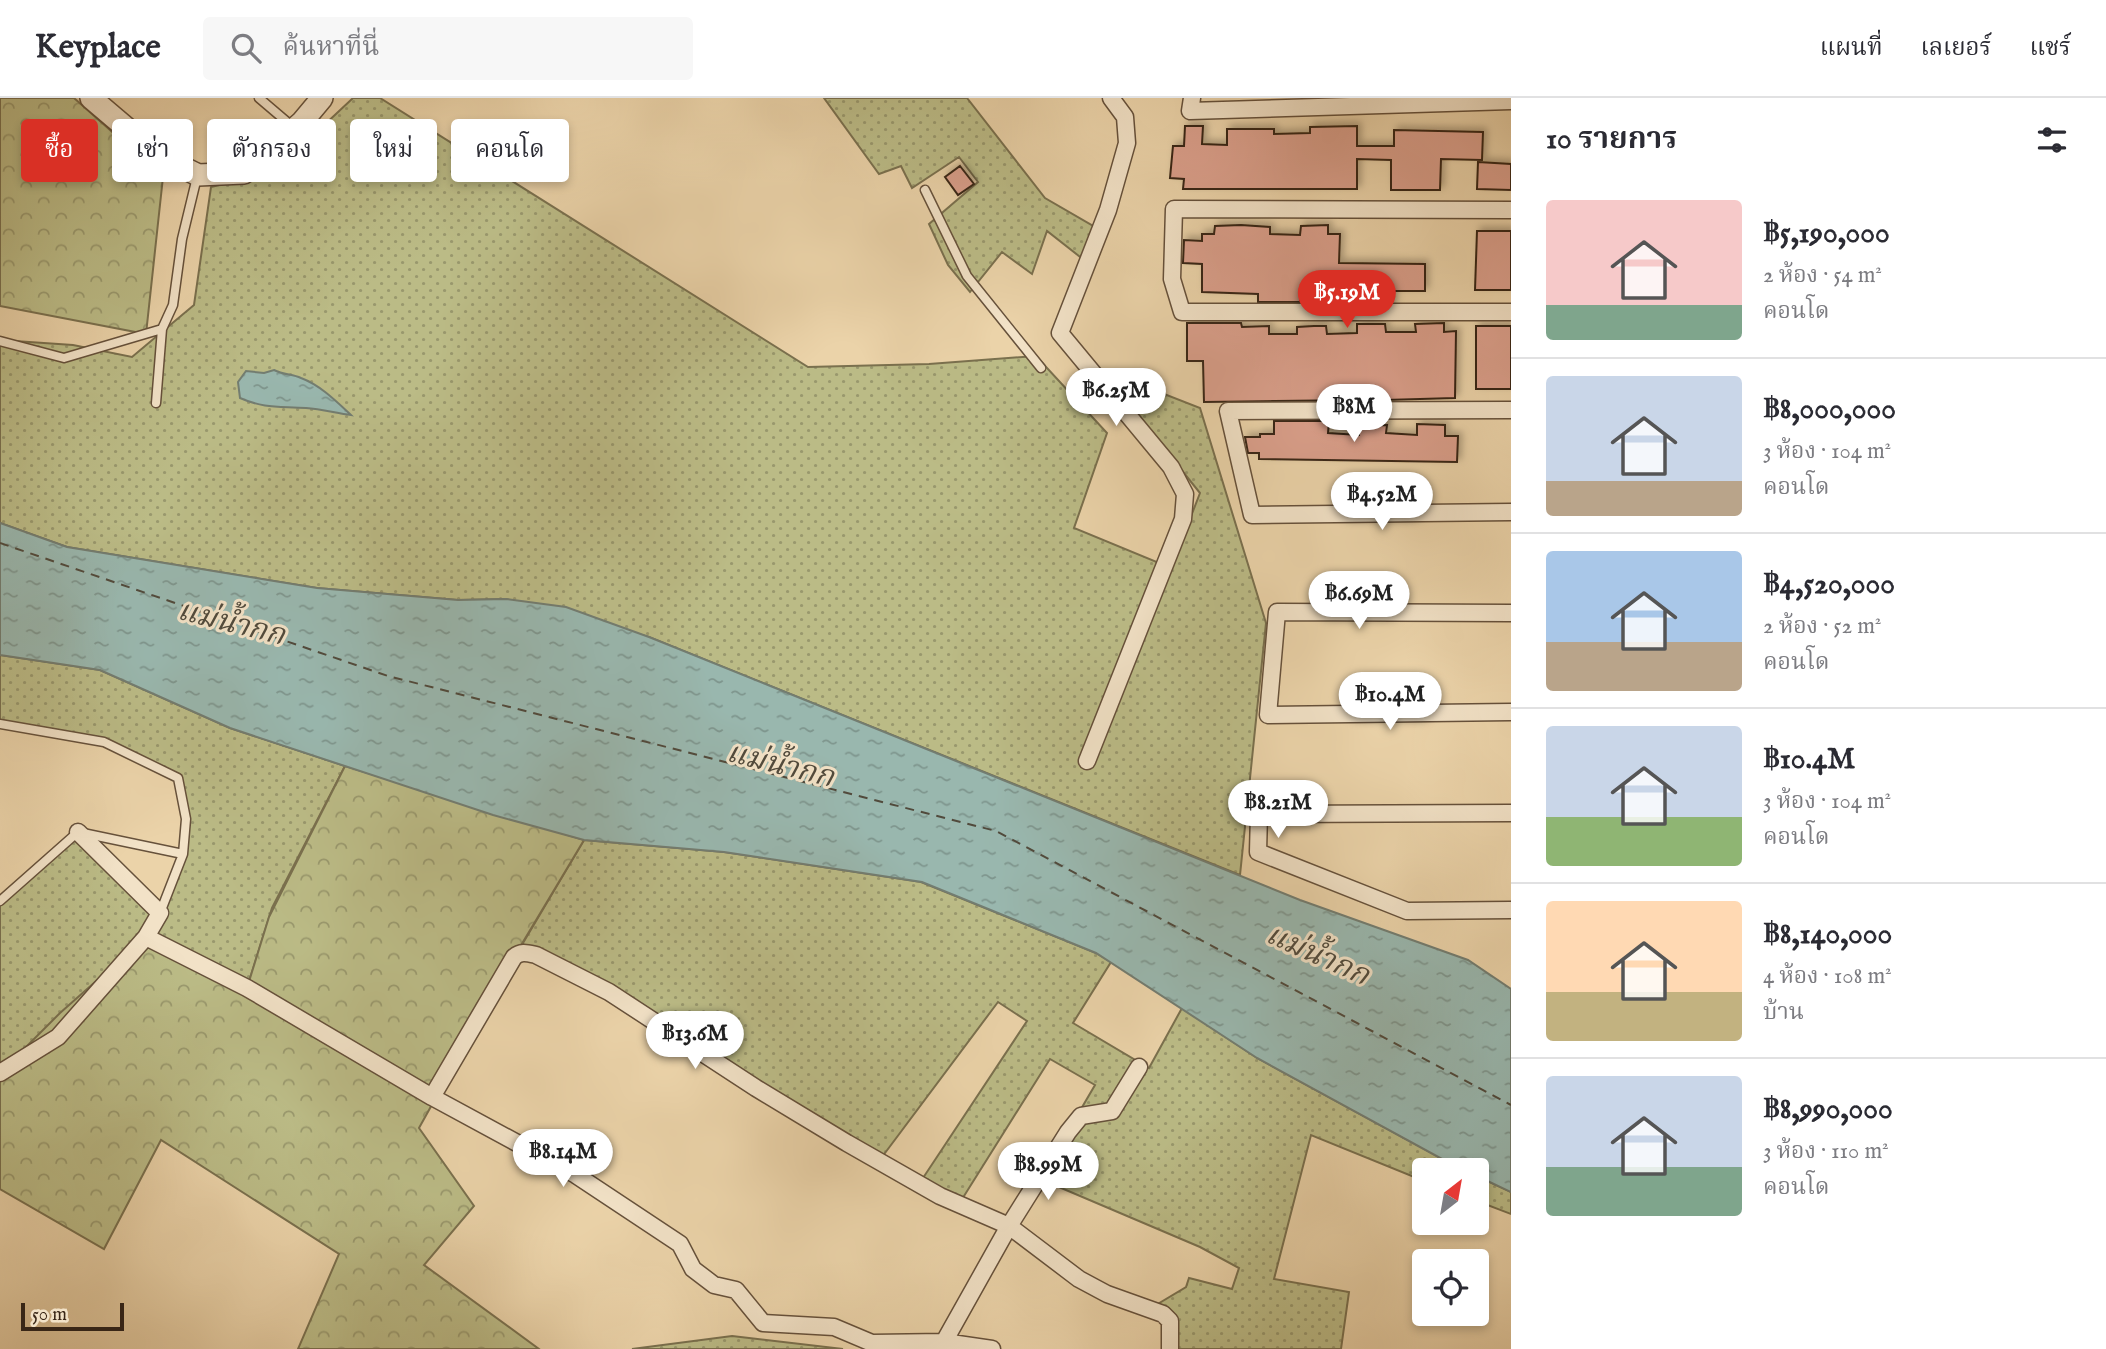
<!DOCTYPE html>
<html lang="th">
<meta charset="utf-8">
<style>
body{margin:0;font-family:"IM FELL English","Noto Serif Thai",serif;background:#f7f7f7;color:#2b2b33;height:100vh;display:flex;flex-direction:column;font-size:26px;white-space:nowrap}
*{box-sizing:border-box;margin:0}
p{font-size:23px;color:#7c7c81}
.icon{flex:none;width:38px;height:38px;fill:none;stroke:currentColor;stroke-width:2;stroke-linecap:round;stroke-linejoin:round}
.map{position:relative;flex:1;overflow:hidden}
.side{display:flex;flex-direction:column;background:#fff;width:595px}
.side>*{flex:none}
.top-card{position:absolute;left:21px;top:21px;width:665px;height:63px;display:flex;gap:14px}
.needle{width:46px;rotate:31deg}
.fabs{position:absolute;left:1412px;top:1060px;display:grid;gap:14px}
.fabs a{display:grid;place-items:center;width:77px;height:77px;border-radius:7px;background:#fff;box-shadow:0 4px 10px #0003;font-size:35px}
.scale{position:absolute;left:21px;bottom:18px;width:103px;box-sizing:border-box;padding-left:7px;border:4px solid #392616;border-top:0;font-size:19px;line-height:24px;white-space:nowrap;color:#392616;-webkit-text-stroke:5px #f2e2c7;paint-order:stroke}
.price{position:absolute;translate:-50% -60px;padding:0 16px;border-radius:24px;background:#fff;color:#222;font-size:23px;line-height:46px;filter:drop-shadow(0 2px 4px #0008)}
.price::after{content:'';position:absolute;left:50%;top:42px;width:21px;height:16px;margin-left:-10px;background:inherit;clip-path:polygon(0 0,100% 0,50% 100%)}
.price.on{background:#d93025;color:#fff}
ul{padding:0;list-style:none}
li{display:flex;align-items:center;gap:21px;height:175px;padding:0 35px}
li+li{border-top:2px solid #e1e1e2}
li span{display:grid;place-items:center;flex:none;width:196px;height:140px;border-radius:7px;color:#555}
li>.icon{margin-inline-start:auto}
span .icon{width:84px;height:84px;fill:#fffc;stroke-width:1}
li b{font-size:30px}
h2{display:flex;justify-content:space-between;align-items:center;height:84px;padding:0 35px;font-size:30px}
.tag{padding:0 24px;border-radius:7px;background:#fff;box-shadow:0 4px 10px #0003;font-size:24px;line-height:63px}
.tag.on{background:#d93025;color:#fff}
header{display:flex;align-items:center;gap:42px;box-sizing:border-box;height:98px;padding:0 35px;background:#fff;border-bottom:2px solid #e1e1e2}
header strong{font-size:33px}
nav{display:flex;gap:38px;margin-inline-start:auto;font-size:24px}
.search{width:490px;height:63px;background:#f7f7f7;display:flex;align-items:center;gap:18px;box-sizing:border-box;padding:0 24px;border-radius:7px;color:#7c7c81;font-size:26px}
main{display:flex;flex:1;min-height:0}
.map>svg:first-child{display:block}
.green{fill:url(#green-dots);stroke:#7a704e;stroke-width:2}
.forest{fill:url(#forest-crowns);stroke:#7a704e;stroke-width:2}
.water{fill:url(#water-ripples);stroke:#737d71;stroke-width:2}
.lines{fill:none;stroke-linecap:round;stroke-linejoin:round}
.ferry{stroke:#514a3c;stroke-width:2;stroke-dasharray:9 7;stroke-linecap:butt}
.building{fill:#da9f8b;stroke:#392616;stroke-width:2;filter:url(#shadow)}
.service-casing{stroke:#66513b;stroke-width:11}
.minor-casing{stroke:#66513b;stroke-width:19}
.tertiary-casing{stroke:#66513b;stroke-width:24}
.service{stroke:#f2e2c7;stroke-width:8}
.minor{stroke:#f2e2c7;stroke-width:16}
.tertiary{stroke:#f2e2c7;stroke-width:21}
.labels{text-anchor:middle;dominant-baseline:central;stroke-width:6;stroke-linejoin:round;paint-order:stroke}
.water-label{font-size:30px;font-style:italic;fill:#514a3c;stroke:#f2e2c7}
</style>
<header>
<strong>Keyplace</strong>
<div class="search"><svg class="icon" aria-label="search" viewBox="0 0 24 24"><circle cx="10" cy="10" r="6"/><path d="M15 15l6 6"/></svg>ค้นหาที่นี่</div>
<nav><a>แผนที่</a><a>เลเยอร์</a><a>แชร์</a></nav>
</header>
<main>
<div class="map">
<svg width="1511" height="1251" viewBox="0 0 1511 1251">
<defs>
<pattern id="green-dots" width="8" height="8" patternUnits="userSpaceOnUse" patternTransform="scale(1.75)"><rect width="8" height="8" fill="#bbbb86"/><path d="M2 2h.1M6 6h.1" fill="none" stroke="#99986d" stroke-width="1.8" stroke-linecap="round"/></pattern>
<pattern id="forest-crowns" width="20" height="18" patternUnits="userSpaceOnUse" patternTransform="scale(1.75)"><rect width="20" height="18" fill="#bbbb86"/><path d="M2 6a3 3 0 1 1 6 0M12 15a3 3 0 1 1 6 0" fill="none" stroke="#99986d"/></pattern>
<pattern id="water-ripples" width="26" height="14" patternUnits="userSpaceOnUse" patternTransform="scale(1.75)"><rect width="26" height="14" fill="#99b7ae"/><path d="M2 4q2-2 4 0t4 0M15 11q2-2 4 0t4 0" fill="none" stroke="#7e958d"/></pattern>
<filter id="shadow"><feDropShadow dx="3.5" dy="-3.5" stdDeviation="3.5" flood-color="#0004"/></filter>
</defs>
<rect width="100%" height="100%" fill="#ebd3a9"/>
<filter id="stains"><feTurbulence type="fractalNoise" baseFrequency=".00286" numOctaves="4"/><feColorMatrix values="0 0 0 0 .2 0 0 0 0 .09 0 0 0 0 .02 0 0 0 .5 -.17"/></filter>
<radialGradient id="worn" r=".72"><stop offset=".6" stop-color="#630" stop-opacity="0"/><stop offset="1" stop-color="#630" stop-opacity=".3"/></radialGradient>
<path class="green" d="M353 0H380L808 269 929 266 1036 258 1107 335 1074 430 1171 470 1200 395 1123 299 1131 283 1200 310 1266 525 1240 777 649 539 506 501 458 502 317 490 67 449 0 425V242L73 247 132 259 194 207 211 89 274 74Z
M824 0H967L1045 100 1100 132 1084 162 1047 133 1032 176 1002 154 970 194 948 167 929 126 978 84 959 59 912 90 901 68 879 76Z
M0 557 100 572 230 630 345 668 272 810 247 890 0 975V802L78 734 160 815 183 756 186 721 178 680 104 644 0 626Z
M584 742 724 754 921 784 1096 855 1111 864 1073 925 1149 970 1182 910 1257 960 1465 1073H1424V1083L1311 1037 1274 1181 1349 1194 1341 1251H1170V1238L1151 1210 1186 1189 1189 1180 1232 1191 1239 1170 1200 1149 1040 1081 1095 987 1050 961 959 1106 919 1086 1027 923 998 904 879 1063 526 854 523 845Z
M1477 1078 1511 1094V1116L1477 1103Z
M732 1238 843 1251H632Z"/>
<path class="forest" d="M0 0H74L163 79 146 236 0 208Z
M345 668 584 742 514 859 419 1030 474 1108 424 1167 539 1251H298L339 1156 161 1042 104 1151 0 1091V975L60 915 146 839 247 890 269 819Z"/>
<path class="water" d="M274 272C284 277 292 276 301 280 320 287 336 303 351 317 336 315 321 311 306 310 280 308 265 311 240 300L238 284 246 273 264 275Z
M0 425 67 449 317 490 458 502 506 501 566 509 649 539 1300 802 1468 862 1511 891V1094L1477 1078V1073H1465L1453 1067 1257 960 1096 855 922 784 724 754 584 742 493 717 230 630 100 572 0 557Z"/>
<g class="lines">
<path class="ferry" d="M0 445 388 578 996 733 1511 1007"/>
</g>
<path class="building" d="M1185 28H1203L1202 46 1227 47V31H1274V36L1310 35V29L1357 28V48H1394V32L1483 34 1482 62 1441 61 1440 92H1391V62L1357 61V91H1183L1184 81 1170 80 1173 48H1184Z
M1478 64 1511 66V92L1477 91Z
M960 68 974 86 958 97 945 79Z
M1241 127 1270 129V136L1300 137 1301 128 1328 127V136H1340L1339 165 1425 166V193H1338V197L1300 196V204H1258V196L1202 194V166L1183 165 1184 142 1202 143V136H1214L1215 128Z
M1477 133H1511V192H1475Z
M1187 225H1241L1242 229 1269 228V236H1297V229L1314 228H1326L1327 236 1357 235V226H1385L1386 234H1416L1415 226 1444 225V234L1456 233 1455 300 1385 302V299H1360V302L1204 304 1203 263H1187Z
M1476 228H1511V291H1476Z
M1274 323H1329L1328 335 1359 337V328L1387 327 1386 335 1417 337V326L1445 327V338H1458L1457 364 1259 361V355H1248L1245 339H1260V336H1274Z"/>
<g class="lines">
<g class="service-casing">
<path id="service" d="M259 0 293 29
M925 92 967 178 1041 270
M0 243 64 260 162 231 173 207 182 141 197 79
M156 305 162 231
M0 626 104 644 178 680 186 721 183 756 160 815
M0 803 78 734 183 756"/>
</g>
<g class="minor-casing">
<path id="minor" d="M1192 0 1190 13 1511 3
M1511 112 1174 111 1172 181 1182 214H1511
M1511 312 1228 313 1252 417 1511 414
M1511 515 1277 514 1268 617 1511 614
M1087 663 1183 421 1185 396 1171 369 1060 235 1108 112 1127 45 1125 19 1111 0
M1511 715 1259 716 1258 754 1407 813 1511 812
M146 839 247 890 432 999 576 1077 680 1146 693 1171 714 1187 736 1192 763 1225 834 1229 872 1245 944 1244 992 1251
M0 975 58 939 146 839 160 815 78 734
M432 999 514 859C521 853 527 855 536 857L609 894 756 990 847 1045 940 1098 1009 1128 1079 1181 1107 1196 1163 1216 1170 1223V1251
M944 1244 1009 1128 1068 1034 1081 1018 1112 1013 1139 969"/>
</g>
<g class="tertiary-casing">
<path id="tertiary" d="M91 0 158 57 198 77 244 75 302 24 322 0"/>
</g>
<use href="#service" class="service"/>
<use href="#minor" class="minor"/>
<use href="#tertiary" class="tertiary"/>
</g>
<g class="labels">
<g class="water-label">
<text transform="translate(231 526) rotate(14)">แม่น้ำกก</text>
<text transform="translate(780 668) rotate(14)">แม่น้ำกก</text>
<text transform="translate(1317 858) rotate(24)">แม่น้ำกก</text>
</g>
</g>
<rect width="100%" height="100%" filter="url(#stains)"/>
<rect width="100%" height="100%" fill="url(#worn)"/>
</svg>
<div class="fabs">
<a><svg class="needle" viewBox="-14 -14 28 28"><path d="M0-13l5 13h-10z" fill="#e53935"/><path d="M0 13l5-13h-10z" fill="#7c7c81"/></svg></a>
<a><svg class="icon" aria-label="locate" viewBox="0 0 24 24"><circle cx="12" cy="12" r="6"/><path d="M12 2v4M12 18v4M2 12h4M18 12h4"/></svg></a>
</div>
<div class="scale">50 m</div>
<b class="price on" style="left:1347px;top:232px">฿5.19M</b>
<b class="price" style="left:1116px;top:330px">฿6.25M</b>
<b class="price" style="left:1354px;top:346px">฿8M</b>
<b class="price" style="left:1382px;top:434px">฿4.52M</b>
<b class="price" style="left:1359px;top:533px">฿6.69M</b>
<b class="price" style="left:1390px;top:634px">฿10.4M</b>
<b class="price" style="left:1278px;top:742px">฿8.21M</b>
<b class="price" style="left:695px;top:973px">฿13.6M</b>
<b class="price" style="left:563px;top:1091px">฿8.14M</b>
<b class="price" style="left:1048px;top:1104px">฿8.99M</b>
<div class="top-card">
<a class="tag on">ซื้อ</a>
<a class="tag">เช่า</a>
<a class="tag">ตัวกรอง</a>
<a class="tag">ใหม่</a>
<a class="tag">คอนโด</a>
</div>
</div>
<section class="side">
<h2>10 รายการ<svg class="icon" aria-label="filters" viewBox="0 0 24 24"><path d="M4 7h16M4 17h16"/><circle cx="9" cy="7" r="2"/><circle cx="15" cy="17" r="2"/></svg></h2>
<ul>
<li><span style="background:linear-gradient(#f6c9c9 75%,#7fa58c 0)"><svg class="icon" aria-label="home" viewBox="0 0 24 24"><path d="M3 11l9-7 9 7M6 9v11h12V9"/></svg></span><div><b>฿5,190,000</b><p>2 ห้อง · 54 m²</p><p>คอนโด</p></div></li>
<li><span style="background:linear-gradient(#c9d6e8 75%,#b9a48a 0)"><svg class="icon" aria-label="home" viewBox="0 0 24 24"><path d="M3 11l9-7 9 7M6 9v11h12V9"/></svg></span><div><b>฿8,000,000</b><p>3 ห้อง · 104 m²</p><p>คอนโด</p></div></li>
<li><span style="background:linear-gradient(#a9c7e8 65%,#b9a48a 0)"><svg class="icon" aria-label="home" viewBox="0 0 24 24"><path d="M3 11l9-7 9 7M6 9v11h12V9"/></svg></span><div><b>฿4,520,000</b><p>2 ห้อง · 52 m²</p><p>คอนโด</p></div></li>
<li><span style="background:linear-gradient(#c9d6e8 65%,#8fb573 0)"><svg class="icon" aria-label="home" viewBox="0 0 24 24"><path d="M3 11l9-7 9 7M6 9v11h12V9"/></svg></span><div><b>฿10.4M</b><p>3 ห้อง · 104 m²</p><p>คอนโด</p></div></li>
<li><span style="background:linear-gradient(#ffd9b3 65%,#c2b280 0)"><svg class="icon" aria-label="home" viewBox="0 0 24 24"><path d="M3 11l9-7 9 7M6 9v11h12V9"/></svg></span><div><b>฿8,140,000</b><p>4 ห้อง · 108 m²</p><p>บ้าน</p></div></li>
<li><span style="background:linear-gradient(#c9d6e8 65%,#7fa58c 0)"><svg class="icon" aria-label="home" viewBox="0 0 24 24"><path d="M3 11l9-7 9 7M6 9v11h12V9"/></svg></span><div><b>฿8,990,000</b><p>3 ห้อง · 110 m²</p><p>คอนโด</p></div></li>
</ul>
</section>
</main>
